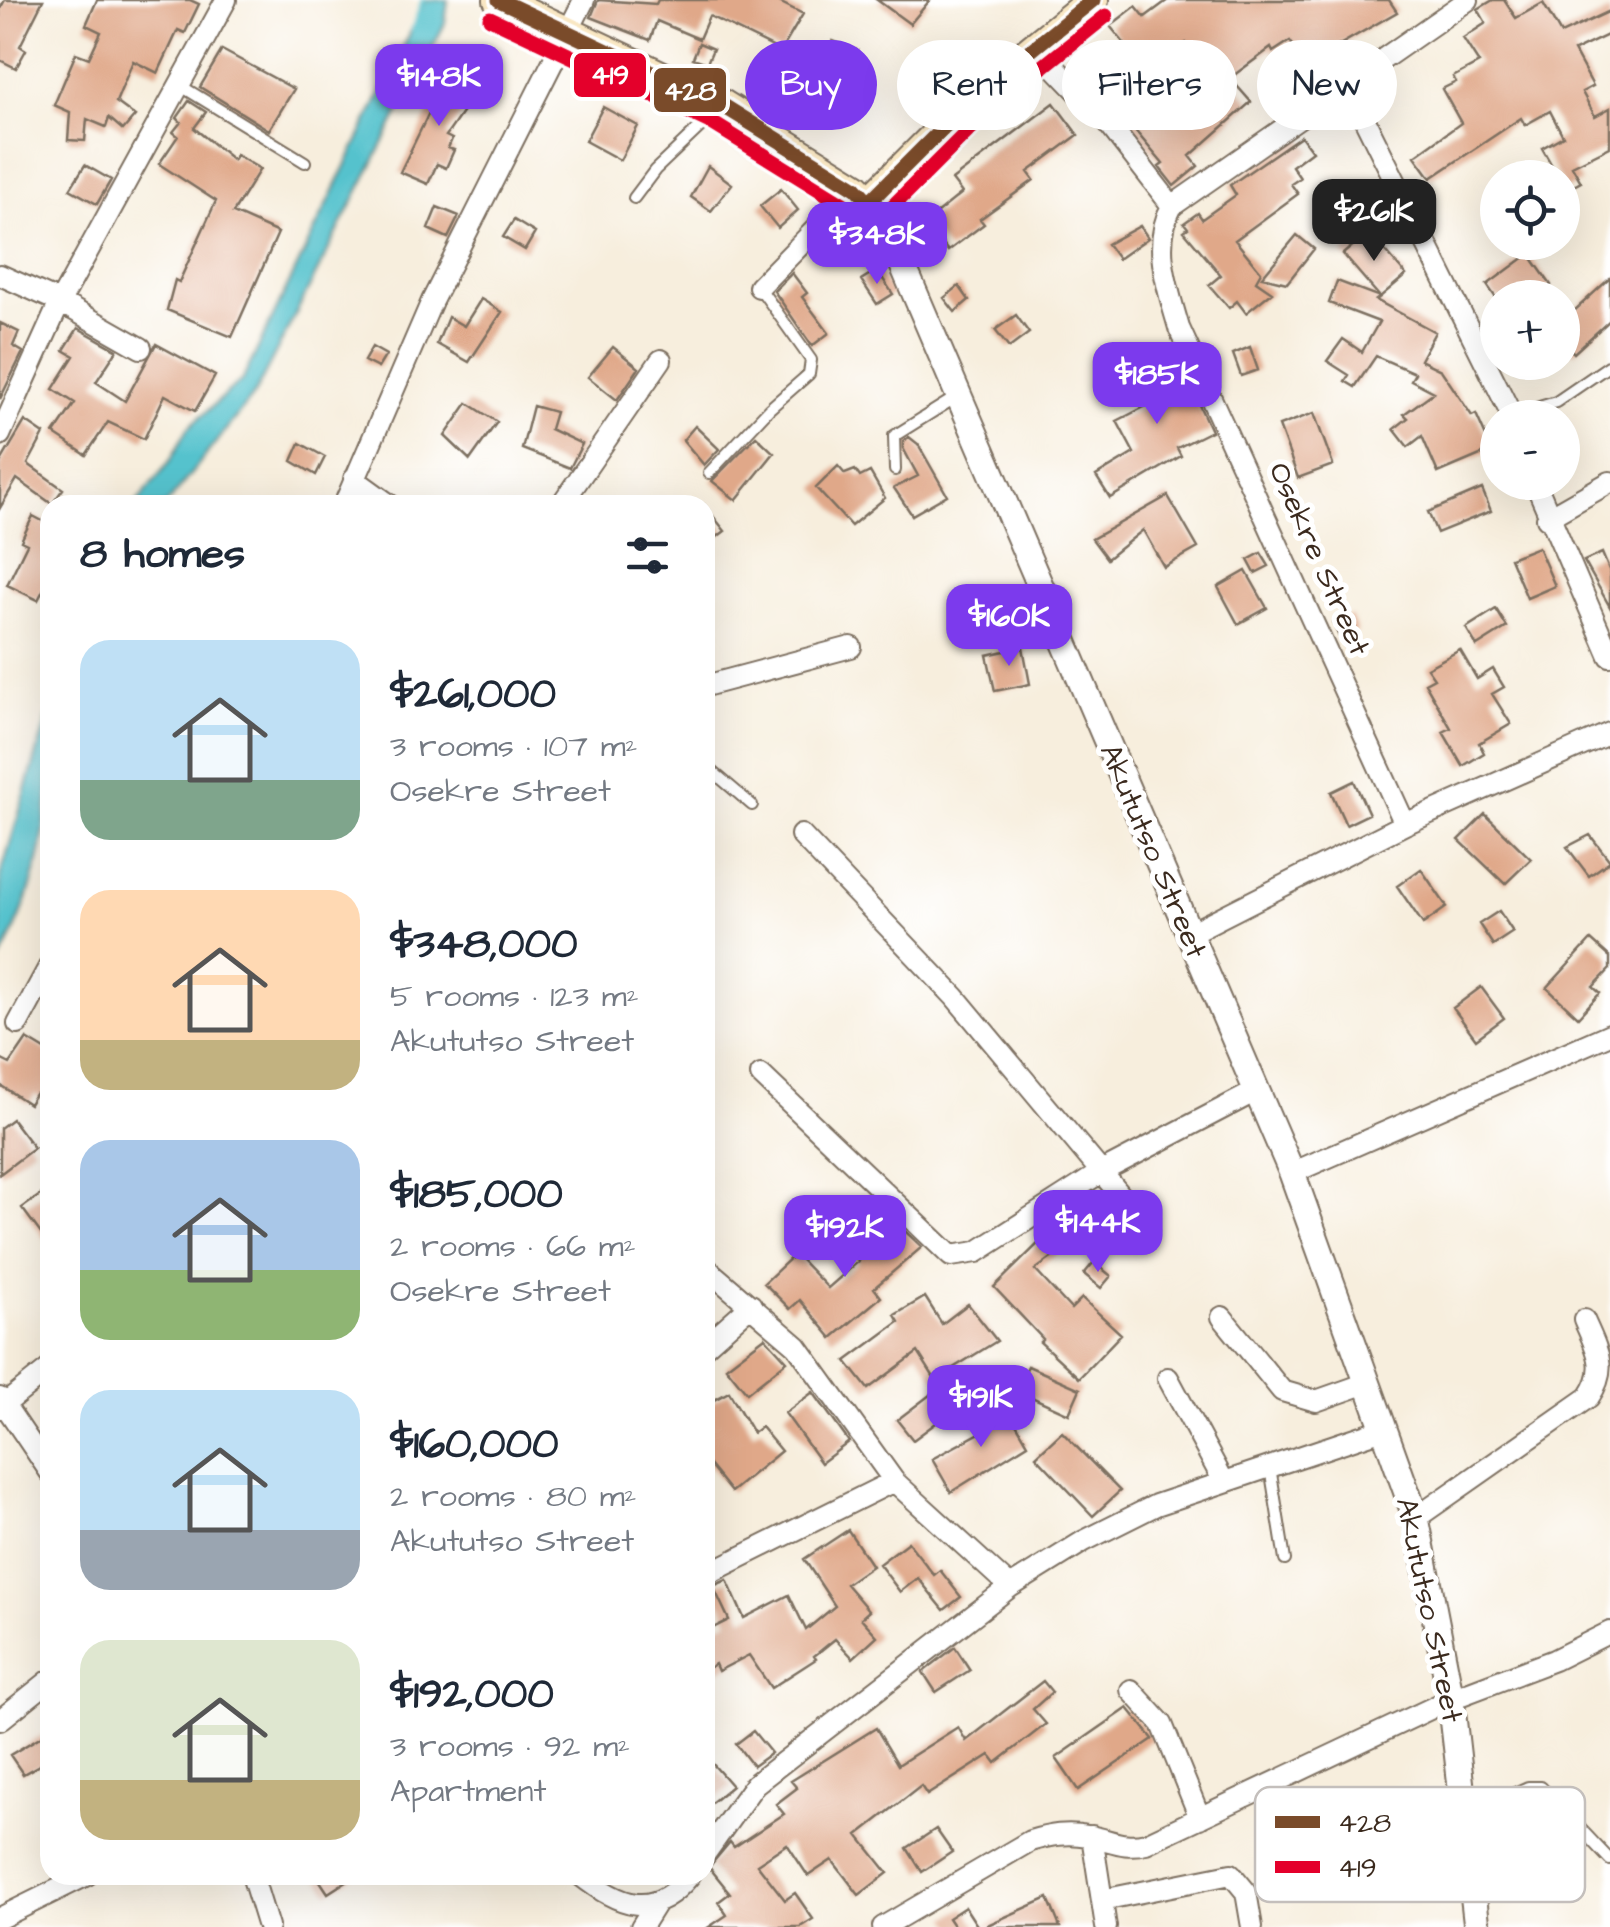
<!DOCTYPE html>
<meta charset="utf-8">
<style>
body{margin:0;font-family:"Architects Daughter",sans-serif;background:#f2f2f3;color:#1f2937;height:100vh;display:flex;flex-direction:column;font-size:38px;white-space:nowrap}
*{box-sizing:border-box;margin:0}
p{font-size:32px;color:#747a83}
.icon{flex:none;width:55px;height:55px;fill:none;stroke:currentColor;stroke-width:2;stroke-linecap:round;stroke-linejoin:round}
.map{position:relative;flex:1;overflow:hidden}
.panel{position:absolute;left:40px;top:495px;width:675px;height:1390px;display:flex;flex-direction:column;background:#fff;border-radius:30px;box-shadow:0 10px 40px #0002}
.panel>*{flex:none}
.top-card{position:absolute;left:745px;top:40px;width:715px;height:90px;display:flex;gap:20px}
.controls{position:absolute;left:1480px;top:160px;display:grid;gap:20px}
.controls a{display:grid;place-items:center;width:100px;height:100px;border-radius:50%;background:#fff;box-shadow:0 10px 40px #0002;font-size:50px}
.price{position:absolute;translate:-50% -85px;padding:0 22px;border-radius:20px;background:#7c3aed;color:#fff;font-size:32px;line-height:65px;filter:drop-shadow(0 2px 5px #0008)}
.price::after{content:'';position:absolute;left:50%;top:60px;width:30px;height:22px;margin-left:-15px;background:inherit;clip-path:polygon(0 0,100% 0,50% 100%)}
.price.current{background:#222;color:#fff}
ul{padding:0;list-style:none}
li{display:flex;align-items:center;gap:30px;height:250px;padding:0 40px}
li span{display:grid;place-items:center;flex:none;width:280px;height:200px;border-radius:30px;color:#555}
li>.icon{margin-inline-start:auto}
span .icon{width:120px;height:120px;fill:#fffc;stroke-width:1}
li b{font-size:42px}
h2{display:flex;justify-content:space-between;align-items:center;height:120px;padding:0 40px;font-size:42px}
.chip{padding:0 35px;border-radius:45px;background:#fff;box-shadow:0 10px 40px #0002;font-size:35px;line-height:90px}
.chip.current{background:#7c3aed;color:#fff}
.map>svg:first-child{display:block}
.water{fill:#55c2cd;stroke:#487676;stroke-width:2.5}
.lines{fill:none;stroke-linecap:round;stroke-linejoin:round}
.stream{stroke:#55c2cd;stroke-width:5}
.building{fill:#e0a889}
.service-casing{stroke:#7d6f61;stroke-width:14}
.minor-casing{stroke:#7d6f61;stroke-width:24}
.tertiary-casing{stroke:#7d6f61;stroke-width:29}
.secondary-casing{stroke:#7d6f61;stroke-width:34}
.service{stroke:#fff;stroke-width:10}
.minor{stroke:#fff;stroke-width:20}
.tertiary{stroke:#fff;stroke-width:25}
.secondary{stroke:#f9e7c3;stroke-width:30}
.bus-1-casing{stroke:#fff;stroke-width:22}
.bus-2-casing{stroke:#fff;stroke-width:22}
.bus-1{stroke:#7a4b2a;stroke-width:15}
.bus-2{stroke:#e4002b;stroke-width:15}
.labels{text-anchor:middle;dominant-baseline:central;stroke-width:10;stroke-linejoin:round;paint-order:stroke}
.street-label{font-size:30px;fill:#3b2a1e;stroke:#fff}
.key{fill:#fff;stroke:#c4bfbc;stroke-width:2.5}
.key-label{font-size:28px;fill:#3b2a1e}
.line-badge{stroke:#fff;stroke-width:4}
.badge-label{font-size:28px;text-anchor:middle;font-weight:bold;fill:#fff}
</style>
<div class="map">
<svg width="1610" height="1927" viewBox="0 0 1610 1927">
<rect width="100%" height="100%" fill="#fff"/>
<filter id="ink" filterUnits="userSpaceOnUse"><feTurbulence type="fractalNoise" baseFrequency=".01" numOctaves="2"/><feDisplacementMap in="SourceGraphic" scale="20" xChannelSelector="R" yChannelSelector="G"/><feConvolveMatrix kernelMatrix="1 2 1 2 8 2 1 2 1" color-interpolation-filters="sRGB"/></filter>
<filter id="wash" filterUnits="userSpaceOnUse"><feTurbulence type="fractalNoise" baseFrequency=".0048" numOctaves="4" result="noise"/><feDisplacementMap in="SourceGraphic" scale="40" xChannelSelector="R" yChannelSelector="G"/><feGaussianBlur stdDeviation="2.25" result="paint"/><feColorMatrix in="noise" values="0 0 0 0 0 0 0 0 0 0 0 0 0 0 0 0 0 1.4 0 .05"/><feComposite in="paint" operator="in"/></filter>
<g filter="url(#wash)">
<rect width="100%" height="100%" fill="#f7eedd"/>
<path class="water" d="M426 0H448L445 23 255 393 166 505H135L170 461 188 428 243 379Z
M50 710C50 811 47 870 0 961V877Z"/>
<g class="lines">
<path class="stream" d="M413 31 423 0"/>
</g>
<g id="blocks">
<path class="building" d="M5 0H43L20 46 26 50 16 68 0 60V9Z
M97 0H190L199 4 185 33 178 30 158 73 133 61 116 102 135 116 123 130 109 118 106 127 87 119 85 141 68 140 70 112 54 105 76 53 89 58 101 32 86 25Z
M598 0 656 4 658 0H775L803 14 781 51 709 16 699 39 657 21 650 40 591 17Z
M877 0H930L910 24Z
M1168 0H1389L1397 12 1306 64 1290 41 1273 52 1271 48 1230 78 1251 102 1190 156 1198 166 1174 186 1159 167 1163 164 1118 110 1146 87 1164 108 1204 69 1186 43 1136 82 1112 52 1124 43 1110 26 1136 6 1145 17Z
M1493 0H1504L1516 18 1543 3 1561 34 1610 11V34L1574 51 1593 86 1582 92 1595 116 1610 108V147L1572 166 1581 182 1566 190 1542 148 1563 136 1550 111 1525 125 1521 118 1431 178 1415 156 1461 123 1442 89 1456 82 1453 77 1479 63 1463 38 1486 23 1478 9Z
M833 41 857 50 847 74 823 67Z
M699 43 713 49 707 63 693 58Z
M966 48 978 57 956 88 945 76Z
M222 50 294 89 269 130 200 87Z
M450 70 480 87 446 136 452 139 448 148 454 150 446 168 437 164 428 184 400 172Z
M189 101 206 112 194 128 233 160 236 155 260 169 233 213 278 233 232 337 167 310 175 280 179 282 216 201 159 164 178 136 173 132 181 122 177 118Z
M1054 103 1078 135 1028 172 1034 180 980 219 984 224 948 251 926 222 962 193 952 180Z
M603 107 638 126 620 160 585 141Z
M1301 136 1312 151 1292 166 1300 178 1291 184 1298 194 1235 240 1261 272 1256 281 1272 292 1246 313 1237 301 1229 308 1209 285 1221 275 1184 231 1188 228 1184 223 1198 213 1202 219 1236 195 1230 185Z
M85 165 111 180 97 204 70 189Z
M708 166 732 184 711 211 691 197Z
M781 189 798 210 778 228 760 206Z
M437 207 459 216 448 238 428 229Z
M514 220 535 233 525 250 503 237Z
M1140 226 1148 238 1118 259 1107 244Z
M1369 232 1406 275 1380 297 1343 254Z
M1297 235 1314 249 1287 283 1262 277Z
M1529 254 1551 285 1534 298H1496L1487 285Z
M877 270 893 294 877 304 861 280Z
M792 273 807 293 802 297 829 333 812 346 774 291Z
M1610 278V320L1574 353 1562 341V322Z
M1337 281 1380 297 1376 300 1435 332 1420 360 1441 370 1472 416 1476 414 1492 450 1438 473 1422 436 1408 447 1394 429 1408 418 1404 414 1434 392 1411 380 1415 373 1376 356 1355 387 1345 381 1349 375 1327 361 1343 339 1362 352 1379 322 1329 303Z
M959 286 969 300 955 312 944 298Z
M481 299 502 312 469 362 437 344 448 317 464 326Z
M1016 315 1029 333 1009 348 995 330Z
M0 323 19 332 13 346 23 352 0 399Z
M78 328 117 350 96 382 125 401 156 344 215 376 195 411 165 395 144 439 108 422 86 455 54 434 75 403 53 389 74 356 64 350Z
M372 347 386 355 378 368 364 361Z
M613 347 639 368 617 400 588 377Z
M1250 347 1258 370 1241 376 1233 354Z
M1175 353 1211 431 1177 448 1181 456 1110 498 1096 476 1134 453 1117 421 1156 401 1140 369Z
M468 403 497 422 470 460 445 436Z
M533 406 555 412 550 429 582 444 570 468 522 449Z
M1314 413 1333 465 1298 478 1279 426Z
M25 421 44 434 28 464 63 489 52 504 17 479 0 508V463Z
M695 426 719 449 704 465 683 440Z
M756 436 774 453 736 500 712 481Z
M909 437 918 444 947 495 912 515 894 488 918 476 903 448V441Z
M300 443 325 457 316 475 292 461Z
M838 466 845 474 855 470 860 477 870 472 885 498 851 526 816 488Z
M1482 489 1491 511 1437 533 1428 512Z
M1168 496 1198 548 1164 567 1143 530 1107 559 1092 539Z
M705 506 725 531 705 546Z
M33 516 50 525V577L38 600 7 585 27 544 21 541Z
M1538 547 1555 586 1527 598 1510 558Z
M1261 553 1269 566 1255 573 1248 560Z
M1602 553 1610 572V607L1584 561Z
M1246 571 1267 608 1238 624 1218 587Z
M1496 609 1507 627 1477 646 1466 628Z
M1351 616 1357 632 1340 639 1333 623Z
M1023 647 1030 684 995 691 987 655Z
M1460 650 1477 679 1493 669 1504 687 1492 694 1511 724 1479 743 1484 753 1463 766 1443 732 1451 728 1425 683 1434 678 1427 668Z
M1354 781 1369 814 1346 825 1331 792Z
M1485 814 1531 859 1505 884 1459 840Z
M1590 835 1610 861 1589 876 1567 847Z
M1421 869 1447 907 1423 924 1397 886Z
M1499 911 1513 932 1493 945 1479 924Z
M1591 940 1610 957V969L1593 987 1600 993 1578 1017 1547 988Z
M1481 987 1504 1018 1476 1039 1453 1008Z
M27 1039 50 1053V1104L35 1094 29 1104 0 1085V1059L10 1064Z
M12 1119 34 1148 0 1174V1128Z
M50 1188V1246L22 1208Z
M893 1220 922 1247 874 1288 881 1297 832 1338 800 1300 790 1309 764 1283 795 1254 828 1288 859 1261 853 1255Z
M1048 1234 1061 1251 1035 1270 1071 1309 1082 1298 1121 1334 1079 1378 1040 1342 1043 1339 994 1287Z
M1094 1262 1111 1276 1101 1288 1084 1274Z
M925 1297 942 1324 968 1304 997 1341 935 1379 918 1352 868 1389 846 1361 899 1322 895 1315Z
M765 1337 787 1361 747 1393 726 1367Z
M1028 1366 1080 1389 1069 1414 1016 1390Z
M943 1385 959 1406 913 1440 897 1420Z
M729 1392 753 1433 761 1427 781 1451 731 1492 705 1460V1405Z
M813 1392 849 1442 821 1463 785 1413Z
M1006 1406 1028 1444 951 1492 932 1459 987 1429 981 1420Z
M1062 1432 1120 1491 1093 1516 1036 1456Z
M848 1530 872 1566 846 1584 869 1611 861 1618 877 1636 853 1658 835 1639 814 1656 816 1659 771 1688 749 1655 718 1671 715 1664 705 1670V1632L729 1620 713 1586 727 1580 744 1618 789 1595 806 1630 835 1606 804 1559Z
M908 1542 934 1575 940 1570 961 1597 944 1610 918 1578 900 1592 879 1564Z
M955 1647 970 1670 936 1692 923 1672Z
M1043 1681 1052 1692 1033 1709 1046 1724 996 1763 990 1755 927 1795 921 1786 858 1835 888 1873 859 1895 832 1860 808 1876 787 1844 757 1864 785 1900 795 1893 813 1919 800 1927H709L727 1915 718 1902 730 1893 709 1867 730 1842 734 1847 784 1814 776 1804 797 1788 791 1781 876 1728 898 1765 958 1727 966 1741Z
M1128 1708 1153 1739 1078 1790 1056 1758Z
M50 1731V1759L23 1774 10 1755Z
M753 1731 771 1753 753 1766 736 1744Z
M705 1755 732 1786 705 1808Z
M936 1829 952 1852 922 1872 907 1848Z
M316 1875H356L328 1893Z
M1048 1898 1060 1927H983Z
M965 1907 978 1927H954L948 1918Z"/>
</g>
</g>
<g filter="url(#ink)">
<use href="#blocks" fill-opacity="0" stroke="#7d6f61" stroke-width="2.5"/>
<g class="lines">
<g class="service-casing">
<path id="service" d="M181 86 305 162
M634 198 655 170 718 110
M1512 415 1556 402 1610 365
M895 470 894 436 958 396
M709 473 769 409 809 374 811 360 759 287
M705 765 752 805
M1270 1467 1285 1560
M1464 1816 1528 1787H1541L1610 1860"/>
</g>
<g class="minor-casing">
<path id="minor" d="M1033 45 1107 122 1172 206
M1347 84 1513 418
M0 275 60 302 141 348
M759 287 856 188
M0 435 60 302 226 0
M354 479 390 505
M1535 482 1610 656
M344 505 432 301 584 0
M561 505 661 360
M1547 518 1610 482
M705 686 851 647
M1405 824 1179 328C1168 289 1151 244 1172 206L1468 0
M801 835 955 997 1148 1228
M1188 934 1405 824 1610 733
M18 1024 50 965
M761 1075 951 1256 977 1252 1103 1171 1256 1091
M1292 1173 1610 1034
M705 1267 797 1346 894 1481 1010 1587 1084 1541 1156 1505 1383 1429
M1222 1317 1282 1391 1316 1401 1367 1383
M705 1346 751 1305
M1168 1378 1223 1480
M0 1398 50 1472
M0 1408 50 1368
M1416 1518 1589 1397C1609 1368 1597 1350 1584 1320
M705 1575 894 1481
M1131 1690 1162 1724 1200 1818
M0 1720 50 1680
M1092 1836 1106 1927
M705 1854 755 1784 1010 1587
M252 1875 268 1927
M580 1875C620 1906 653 1921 690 1875
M1102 1900 1231 1874 1246 1892 1252 1927
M0 1918 87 1875
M641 1927 656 1903
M883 1927 1030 1841C1050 1835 1067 1832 1088 1836 1110 1839 1123 1849 1146 1843L1451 1699 1554 1660 1610 1632"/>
</g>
<g class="tertiary-casing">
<path id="tertiary" d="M869 202 892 240 1292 1173 1416 1518 1451 1699 1477 1927"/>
</g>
<g class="secondary-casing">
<path id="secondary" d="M499 0 722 105 856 188 869 202 976 95 1093 0"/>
</g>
<use href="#service" class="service"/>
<use href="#minor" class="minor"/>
<use href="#tertiary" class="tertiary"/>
<use href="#secondary" class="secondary"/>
<g class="bus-1-casing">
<path id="bus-1" d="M499 0 722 105 856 188 869 202
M869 202 976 95 1093 0"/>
</g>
<g class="bus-2-casing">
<path id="bus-2" d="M490 18 712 123 843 204 854 216
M883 216 989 110 1106 16"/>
</g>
<use href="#bus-1" class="bus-1"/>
<use href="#bus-2" class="bus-2"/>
</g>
</g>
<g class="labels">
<g class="street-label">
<text transform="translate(1319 559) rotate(66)">Osekre Street</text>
<text transform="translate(1153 851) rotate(67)">Akututso Street</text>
<text transform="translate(1429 1610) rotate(78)">Akututso Street</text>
</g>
</g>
<rect x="1255" y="1787" width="330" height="115" rx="15" class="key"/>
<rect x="1275" y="1816" width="45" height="12" fill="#7a4b2a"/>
<rect x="1275" y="1861" width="45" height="12" fill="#e4002b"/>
<g class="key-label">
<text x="1338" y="1832">428</text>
<text x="1338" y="1877">419</text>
</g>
<g class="line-badge">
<rect x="572" y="51" width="76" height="48" rx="10" fill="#e4002b"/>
<rect x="652" y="66" width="76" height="48" rx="10" fill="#7a4b2a"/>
</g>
<g class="badge-label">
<text x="610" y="84">419</text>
<text x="690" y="100">428</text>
</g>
</svg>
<div class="controls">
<a><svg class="icon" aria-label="locate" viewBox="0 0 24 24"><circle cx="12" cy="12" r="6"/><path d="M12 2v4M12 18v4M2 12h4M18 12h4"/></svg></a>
<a>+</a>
<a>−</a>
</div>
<b class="price" style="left:439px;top:129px">$148K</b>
<b class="price current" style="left:1374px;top:264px">$261K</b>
<b class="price" style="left:877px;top:287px">$348K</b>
<b class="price" style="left:1157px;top:427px">$185K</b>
<b class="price" style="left:1009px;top:669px">$160K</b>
<b class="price" style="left:1098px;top:1275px">$144K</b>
<b class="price" style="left:845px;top:1280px">$192K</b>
<b class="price" style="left:981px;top:1450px">$191K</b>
<div class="top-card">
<a class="chip current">Buy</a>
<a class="chip">Rent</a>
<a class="chip">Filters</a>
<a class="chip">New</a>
</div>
<section class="panel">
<h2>8 homes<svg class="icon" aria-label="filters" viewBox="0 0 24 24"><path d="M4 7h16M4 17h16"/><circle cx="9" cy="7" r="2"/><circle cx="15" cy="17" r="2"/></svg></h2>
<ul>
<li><span style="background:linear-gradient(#bfe0f5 70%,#7fa58c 0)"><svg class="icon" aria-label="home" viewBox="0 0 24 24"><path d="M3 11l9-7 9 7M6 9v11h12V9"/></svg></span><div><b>$261,000</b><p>3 rooms · 107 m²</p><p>Osekre Street</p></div></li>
<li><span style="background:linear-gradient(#ffd9b3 75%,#c2b280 0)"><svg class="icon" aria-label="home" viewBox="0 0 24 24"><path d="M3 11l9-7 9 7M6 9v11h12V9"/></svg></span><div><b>$348,000</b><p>5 rooms · 123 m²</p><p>Akututso Street</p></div></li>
<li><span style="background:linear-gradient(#a9c7e8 65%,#8fb573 0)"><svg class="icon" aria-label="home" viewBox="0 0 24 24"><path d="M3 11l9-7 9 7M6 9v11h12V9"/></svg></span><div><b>$185,000</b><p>2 rooms · 66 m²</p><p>Osekre Street</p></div></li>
<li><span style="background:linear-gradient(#bfe0f5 70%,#9aa5b1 0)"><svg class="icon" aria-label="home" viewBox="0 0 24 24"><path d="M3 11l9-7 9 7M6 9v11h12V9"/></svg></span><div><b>$160,000</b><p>2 rooms · 80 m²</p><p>Akututso Street</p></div></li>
<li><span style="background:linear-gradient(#dfe7d0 70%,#c2b280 0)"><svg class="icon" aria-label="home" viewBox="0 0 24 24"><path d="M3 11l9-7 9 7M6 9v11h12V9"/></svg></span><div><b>$192,000</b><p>3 rooms · 92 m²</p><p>Apartment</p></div></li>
</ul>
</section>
</div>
